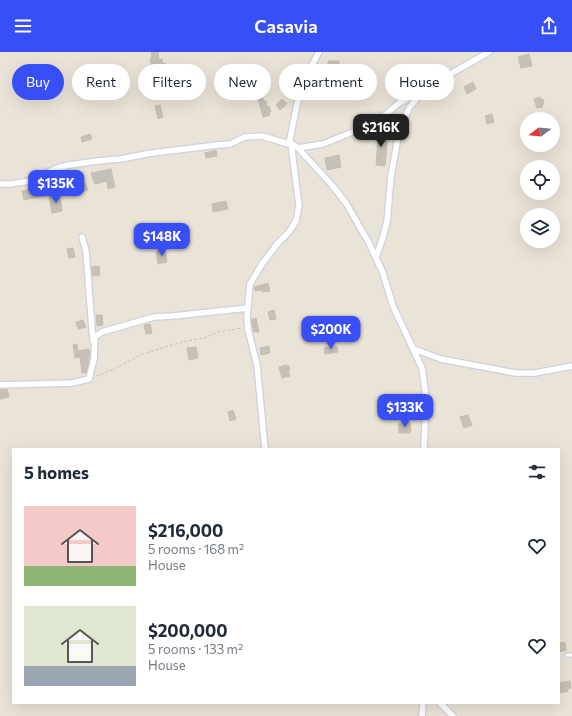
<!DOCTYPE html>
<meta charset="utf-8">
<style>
body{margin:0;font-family:Commissioner,sans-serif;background:#f6f6f7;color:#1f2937;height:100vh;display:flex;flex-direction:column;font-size:15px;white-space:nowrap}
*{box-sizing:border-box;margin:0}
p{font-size:13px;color:#747a83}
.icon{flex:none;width:22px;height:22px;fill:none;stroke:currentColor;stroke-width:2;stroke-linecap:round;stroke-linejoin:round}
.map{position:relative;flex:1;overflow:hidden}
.details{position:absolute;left:12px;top:396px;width:548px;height:256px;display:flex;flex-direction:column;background:#fff;border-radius:0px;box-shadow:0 4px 16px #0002}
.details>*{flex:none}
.banner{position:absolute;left:12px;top:12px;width:548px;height:36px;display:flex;gap:8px}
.needle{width:26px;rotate:254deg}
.buttons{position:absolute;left:520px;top:60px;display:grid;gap:8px}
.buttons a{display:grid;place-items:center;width:40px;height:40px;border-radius:50%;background:#fff;box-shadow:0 4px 16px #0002;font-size:20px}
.price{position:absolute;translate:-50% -34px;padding:0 9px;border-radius:8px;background:#384ef7;color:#fff;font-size:13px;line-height:26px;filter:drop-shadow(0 1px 2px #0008)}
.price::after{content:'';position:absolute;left:50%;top:24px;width:12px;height:9px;margin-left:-6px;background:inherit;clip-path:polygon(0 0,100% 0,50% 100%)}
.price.active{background:#222;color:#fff}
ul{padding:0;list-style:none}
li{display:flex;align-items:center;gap:12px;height:100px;padding:0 12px}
li span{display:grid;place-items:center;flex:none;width:112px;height:80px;border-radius:0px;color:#555}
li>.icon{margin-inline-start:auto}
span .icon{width:48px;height:48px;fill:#fffc;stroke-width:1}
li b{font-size:17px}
h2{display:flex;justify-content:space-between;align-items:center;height:48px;padding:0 12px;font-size:17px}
.chip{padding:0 14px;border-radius:18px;background:#fff;box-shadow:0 4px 16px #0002;font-size:14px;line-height:36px}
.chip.active{background:#384ef7;color:#fff}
header{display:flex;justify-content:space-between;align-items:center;height:52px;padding:0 12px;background:#384ef7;color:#fff;font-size:18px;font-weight:600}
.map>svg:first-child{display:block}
.building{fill:#c5c0b8;stroke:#c5bfb2}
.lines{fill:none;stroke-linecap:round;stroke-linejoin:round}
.service-casing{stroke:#ced0e0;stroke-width:5}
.minor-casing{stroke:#ced0e0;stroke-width:8}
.path{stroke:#c3c3c3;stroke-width:1;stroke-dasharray:3 2;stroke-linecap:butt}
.service{stroke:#fff;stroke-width:3}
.minor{stroke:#fff;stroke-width:5.5}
</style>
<header><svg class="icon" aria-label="menu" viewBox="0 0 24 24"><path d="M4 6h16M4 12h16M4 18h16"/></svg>Casavia<svg class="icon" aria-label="share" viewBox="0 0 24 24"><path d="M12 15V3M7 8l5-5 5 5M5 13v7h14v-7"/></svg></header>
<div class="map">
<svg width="572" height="664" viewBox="0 0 572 664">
<rect width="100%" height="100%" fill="#eae3d8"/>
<path class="building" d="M158 0 159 8 162 7 163 12 165 11 166 18 164 19 165 20 153 23 150 7 152 4 151 1Z
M529 2 532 14 521 16 518 5Z
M328 9H339V16H336V19H328Z
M473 30 476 37 467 42 464 35Z
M261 41 264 49H266L267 55 269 54 271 60H269L270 63 263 65 258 47H256L255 43Z
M540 45 541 48 543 47 544 52 542 53 543 55 537 56 534 47Z
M282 47 287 52 280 58 276 53Z
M160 53 163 65 158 67 155 54Z
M492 62 494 70 487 72 485 64Z
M375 80 388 81 385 114 376 113 378 88H374Z
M90 82 92 87 82 90 81 85Z
M216 98 217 104 206 106 205 101Z
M339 103 341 115 327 118 325 106Z
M111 117 115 135 108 137 107 129 95 132 91 121Z
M41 128 43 144 24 148 22 139 38 136 37 130Z
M85 131 88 138 79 142 76 135Z
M60 143 62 159 52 161 49 145Z
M226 149 228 157 213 160 212 152Z
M73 196 75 205 69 206 67 197Z
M165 198 167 210 158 212 156 200Z
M99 214 100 223 92 224 91 215Z
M268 231 270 239 263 240 262 238 255 239 254 235Z
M274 258 276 267 270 268 268 260Z
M96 263H102L103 273 97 274Z
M256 266 259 280H254L251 267Z
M83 268 86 275 78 277 76 270Z
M150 272 152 281 146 282 144 273Z
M328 275 329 282 322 284 320 277Z
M77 292 78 299 89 297 90 304H89V309L86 321H82L80 305 75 306 73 293Z
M269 294 270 301 261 303 260 296Z
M196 295 198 306 189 308 187 296Z
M330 295H337L338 300 325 302 324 296Z
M286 313 287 314H289L290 318 288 319 290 324 282 326 279 315Z
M7 337 9 345 0 347V338Z
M233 358 236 367 230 369 228 360Z
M468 363 472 373 464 376 460 365Z
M408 369 409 371H410L411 379 410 380V381H399L398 372Z
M565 590 566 598 559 600V591Z
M570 629 571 636 567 637 568 639 561 641 559 631Z"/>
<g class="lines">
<g class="service-casing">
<path id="service" d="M567 603H572"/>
</g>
<g class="minor-casing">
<path id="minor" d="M289 92 297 52 309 19 319 0
M298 96 332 133 346 151 369 191 383 221 393 254 422 316 426 345 424 397
M0 132H11L29 129 57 116 69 113 98 109 120 107 152 101 218 93 230 92 245 85 262 84 289 92 291 91 298 96 323 92 360 77 385 63 399 51 489 0
M82 185 86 199 93 289
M376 205 382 188 387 170 391 124 399 80 409 56 423 39
M414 297 441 307 515 321H535L572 314
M0 333 72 331 89 327 94 307 95 285 102 280 154 265 173 264 248 256
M265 397 257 313 248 277 247 265 250 232 262 212 278 191 289 180 296 169 299 154 291 91
M440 651 453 664
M422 664 423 651"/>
</g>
<path class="path" d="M96 324 112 318 143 302 182 290 204 286 218 280 242 276"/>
<use href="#service" class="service"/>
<use href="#minor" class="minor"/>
</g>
</svg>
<div class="buttons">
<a><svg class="needle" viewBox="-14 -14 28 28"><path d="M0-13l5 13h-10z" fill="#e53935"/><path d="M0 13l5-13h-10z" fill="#747a83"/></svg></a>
<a><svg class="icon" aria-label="locate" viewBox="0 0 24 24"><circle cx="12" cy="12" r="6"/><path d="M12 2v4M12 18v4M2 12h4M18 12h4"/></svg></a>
<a><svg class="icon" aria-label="layers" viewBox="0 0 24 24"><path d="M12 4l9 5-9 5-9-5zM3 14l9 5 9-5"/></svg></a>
</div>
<b class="price active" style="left:381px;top:96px">$216K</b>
<b class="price" style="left:56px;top:152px">$135K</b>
<b class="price" style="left:162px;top:205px">$148K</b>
<b class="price" style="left:331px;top:298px">$200K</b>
<b class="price" style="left:405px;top:376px">$133K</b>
<div class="banner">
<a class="chip active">Buy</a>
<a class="chip">Rent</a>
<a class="chip">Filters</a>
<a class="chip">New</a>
<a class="chip">Apartment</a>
<a class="chip">House</a>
</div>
<section class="details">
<h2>5 homes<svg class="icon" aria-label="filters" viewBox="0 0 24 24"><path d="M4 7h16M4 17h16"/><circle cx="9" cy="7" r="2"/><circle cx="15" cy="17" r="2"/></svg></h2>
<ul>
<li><span style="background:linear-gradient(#f6c9c9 75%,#8fb573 0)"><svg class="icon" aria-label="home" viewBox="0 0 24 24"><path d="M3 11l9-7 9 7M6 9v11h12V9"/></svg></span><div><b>$216,000</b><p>5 rooms · 168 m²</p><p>House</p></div><svg class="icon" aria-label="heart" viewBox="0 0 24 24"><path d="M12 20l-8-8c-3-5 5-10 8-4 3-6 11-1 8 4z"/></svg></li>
<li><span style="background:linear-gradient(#dfe7d0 75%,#9aa5b1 0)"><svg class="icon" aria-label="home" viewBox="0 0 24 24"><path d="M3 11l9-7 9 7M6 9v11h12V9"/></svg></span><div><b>$200,000</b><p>5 rooms · 133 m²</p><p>House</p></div><svg class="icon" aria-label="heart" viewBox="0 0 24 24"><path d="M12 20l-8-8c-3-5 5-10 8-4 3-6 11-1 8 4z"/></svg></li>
</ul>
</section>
</div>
